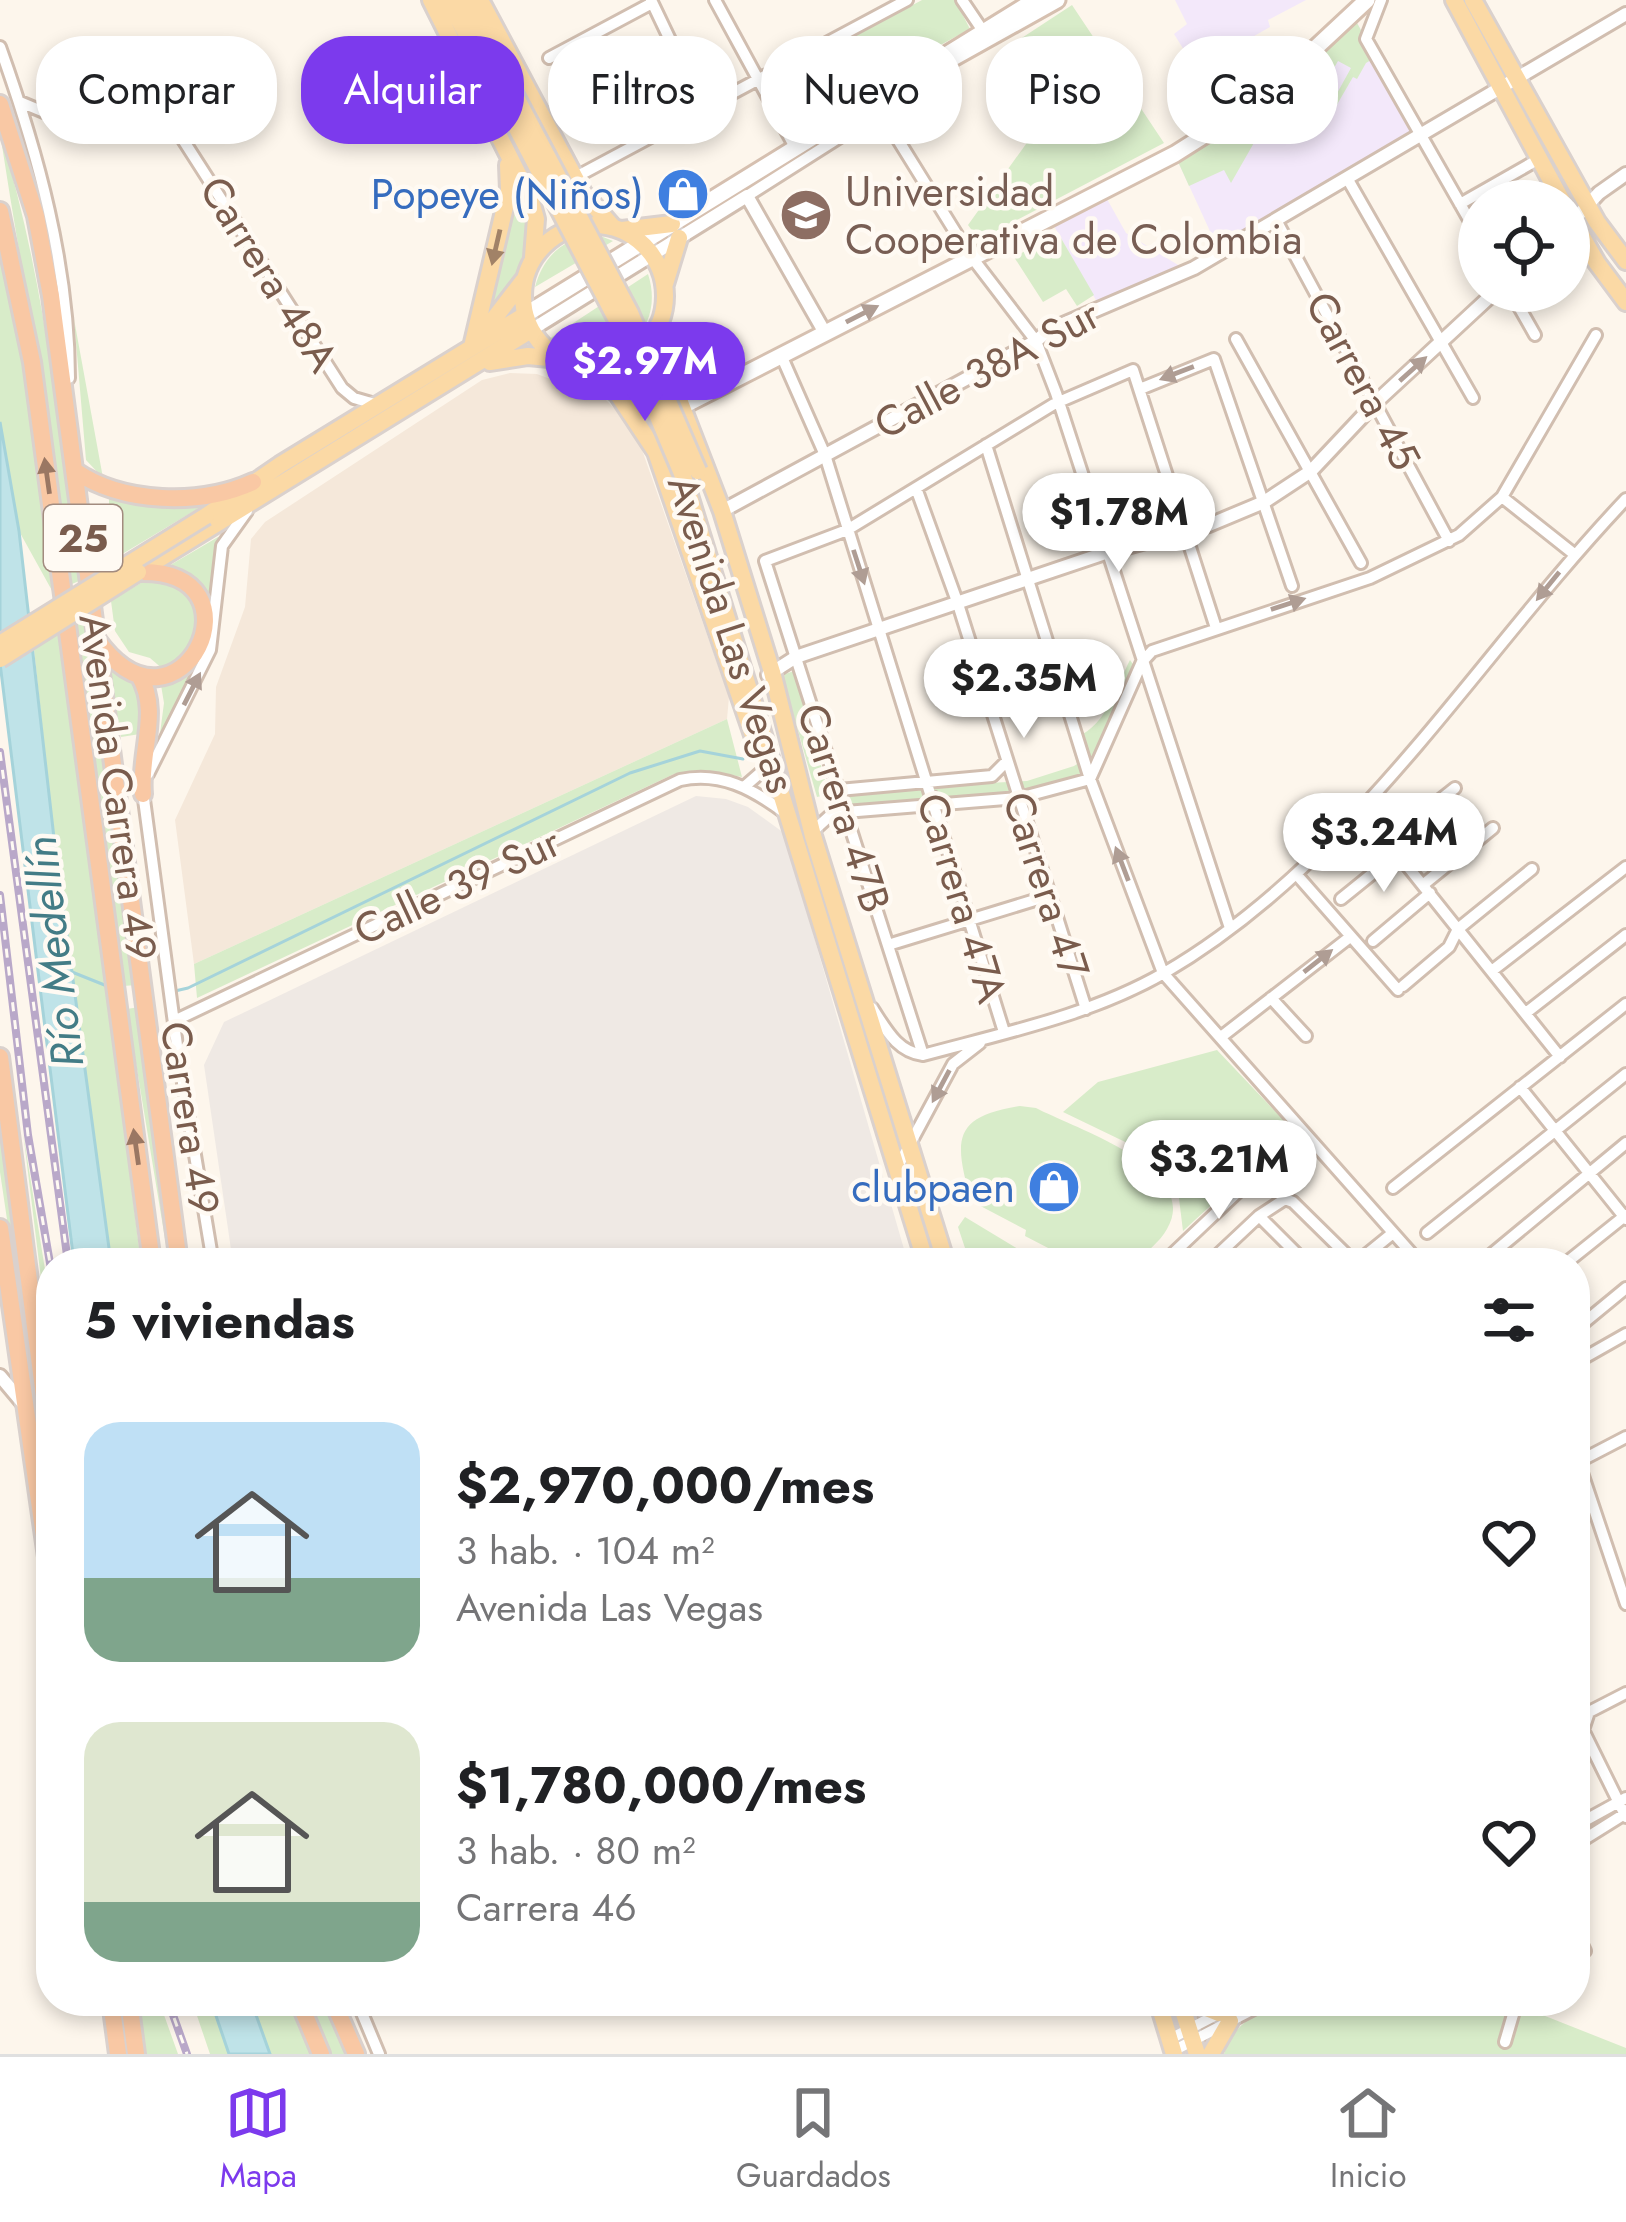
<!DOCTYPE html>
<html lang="es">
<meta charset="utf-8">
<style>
body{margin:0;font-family:Jost,sans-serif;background:#f2f2f2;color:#202124;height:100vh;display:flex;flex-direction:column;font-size:45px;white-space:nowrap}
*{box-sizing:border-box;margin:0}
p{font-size:39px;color:#757577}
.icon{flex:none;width:66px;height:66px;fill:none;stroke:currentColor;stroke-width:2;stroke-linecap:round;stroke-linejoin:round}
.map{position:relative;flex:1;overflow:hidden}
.drawer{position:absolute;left:36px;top:1248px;width:1554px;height:768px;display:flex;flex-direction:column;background:#fff;border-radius:48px;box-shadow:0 6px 18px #0003}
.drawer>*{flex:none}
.banner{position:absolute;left:36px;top:36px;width:1554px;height:108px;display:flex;gap:24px}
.controls{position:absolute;left:1458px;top:180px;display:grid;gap:24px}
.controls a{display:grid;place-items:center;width:132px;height:132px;border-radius:50%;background:#fff;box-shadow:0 6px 18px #0003;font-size:60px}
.price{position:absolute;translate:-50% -102px;padding:0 27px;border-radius:42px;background:#fff;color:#222;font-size:39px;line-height:78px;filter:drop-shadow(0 3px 6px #0008)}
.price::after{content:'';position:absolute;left:50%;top:72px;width:36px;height:27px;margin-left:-18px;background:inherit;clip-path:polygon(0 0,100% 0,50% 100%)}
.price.active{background:#7c3aed;color:#fff}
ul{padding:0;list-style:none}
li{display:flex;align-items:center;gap:36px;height:300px;padding:0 48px}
li span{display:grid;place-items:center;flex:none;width:336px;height:240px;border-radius:36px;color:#555}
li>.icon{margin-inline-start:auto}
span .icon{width:144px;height:144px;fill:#fffc;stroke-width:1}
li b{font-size:51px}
h2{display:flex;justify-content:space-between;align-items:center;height:144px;padding:0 48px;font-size:51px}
.chip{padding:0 42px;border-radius:48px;background:#fff;box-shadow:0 6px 18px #0003;font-size:42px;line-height:108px}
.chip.active{background:#7c3aed;color:#fff}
.tab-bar{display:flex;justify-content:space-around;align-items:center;height:168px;border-top:3px solid #e0e0e0;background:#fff;font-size:33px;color:#757577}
.tab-bar a{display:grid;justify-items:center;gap:6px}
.tab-bar .active{color:#7c3aed}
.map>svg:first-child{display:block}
.residential{fill:#f5e8da}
.industrial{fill:#efe9e4}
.education{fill:#f3e8fa}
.green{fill:#d8ecc9}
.water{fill:#bfe3e8;stroke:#a5d3da;stroke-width:3}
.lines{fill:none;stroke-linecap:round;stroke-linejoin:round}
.stream{stroke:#a5d3da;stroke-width:3}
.minor-casing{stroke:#d1beb0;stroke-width:16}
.tertiary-casing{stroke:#d1beb0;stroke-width:18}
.secondary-casing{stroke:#d6c0b0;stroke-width:21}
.primary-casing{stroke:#dad1cd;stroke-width:22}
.trunk-casing{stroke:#dad1cd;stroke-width:22}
.minor{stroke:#fff;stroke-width:10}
.tertiary{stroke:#fff;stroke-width:12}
.secondary{stroke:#fff;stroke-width:15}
.primary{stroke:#fbd9a5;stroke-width:16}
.trunk{stroke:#f9c8a4;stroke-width:16}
.rail-casing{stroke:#b9a8c9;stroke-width:8}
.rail{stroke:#fffaf3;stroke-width:3;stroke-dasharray:9;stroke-linecap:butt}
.primary-bridge-casing{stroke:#dad1cd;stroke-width:22;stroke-linecap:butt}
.primary-bridge{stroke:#fbd9a5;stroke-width:16}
.oneway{fill:#a18267}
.oneway2{fill:#af9d94}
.oneway3{fill:#9a7763}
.labels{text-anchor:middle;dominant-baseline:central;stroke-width:9;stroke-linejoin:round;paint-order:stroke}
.shield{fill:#fffaf3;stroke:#a28b7f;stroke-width:3}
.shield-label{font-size:39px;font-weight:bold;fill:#7a5c4d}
.education-label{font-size:42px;fill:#785e54;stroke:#fffaf3;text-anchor:start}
.shop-label{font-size:42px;fill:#366cbe;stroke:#fffaf3;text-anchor:end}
.street-label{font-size:42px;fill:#7a5c4d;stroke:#fffaf3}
.water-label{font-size:45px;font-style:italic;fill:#437c86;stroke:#fffaf3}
</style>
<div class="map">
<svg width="1626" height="2054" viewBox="0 0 1626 2054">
<rect width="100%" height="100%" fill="#fdf6ec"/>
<path class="residential" d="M510 373 537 374 606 400 626 420 641 447 729 697 727 719 194 964 175 820 215 734 216 687 245 607 251 539 265 522 482 380Z"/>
<path class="industrial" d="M696 796 726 799 748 807 784 833 908 1263H233L204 1065 224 1022Z"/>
<path class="education" d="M1175 0H1306L1268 20 1270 27 1196 69 1174 34 1187 24Z
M1352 14 1421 135 1220 253 1175 155Z
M1107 199 1126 233 1183 268 1101 309 1054 226Z"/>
<path class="green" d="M922 0H955L970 29 798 122 775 79Z
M1072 5 1164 143 979 240 968 225 1061 95 1034 57 1024 61 1014 43Z
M1352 14 1376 57 1366 63 1357 79 1353 77 1335 108 1330 106 1351 68 1338 61 1312 106 1290 95 1266 137 1259 134 1231 183 1224 170 1189 186 1175 155Z
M0 133C45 279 60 430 79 581L72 584C53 433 23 284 0 133Z
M520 195 528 239 513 285 497 308 488 302 513 197Z
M1058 233 1094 295 1077 306 1066 289 1043 302 1014 257Z
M598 235 613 241 535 287C544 255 564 237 598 235Z
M0 259 30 402 55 596 19 531 0 422Z
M648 274C669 338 600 384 549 339Z
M74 319 103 478 86 460Z
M109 497 204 500V505L109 562Z
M218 537 221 540C208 568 216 597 211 626 204 667 179 705 159 741L164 703 161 685C210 667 201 637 204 592L199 585 167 567Z
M149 578 165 580 194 599C202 631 192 654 164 670L150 658 129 652 115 631 111 601Z
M83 616 137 985 123 986 75 621Z
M61 631 141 1263H111L54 838 34 649Z
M1130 660 1137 670 1089 777 1019 798 853 811 847 790 1027 781 1074 766 1077 764 1070 739C1105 731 1115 689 1130 660Z
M108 664 136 684 143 700 140 734 121 737Z
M794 671 829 794 817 797 782 675Z
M727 719 742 777 704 770 674 774 197 998 194 964Z
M139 1007 169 1263 127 1009Z
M1217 1050 1293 1130 1183 1231 1175 1166 1063 1112 1098 1082Z
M0 1103 29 1317 36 1416 0 1172Z
M1020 1106 1036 1108C1076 1129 1202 1169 1167 1229 1160 1242 1145 1253 1134 1263H1077L1025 1236 1026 1230 971 1201C955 1142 950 1117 1020 1106Z
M23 1132 51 1307V1360Z
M965 1217 1023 1252 1018 1263H970L958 1227Z
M138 2001H159L178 2054H145Z
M192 2001H211L229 2054H210Z
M251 2001H290L310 2054H270Z
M310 2001H324L345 2054H331Z
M1281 2001H1471L1508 2016 1530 2010 1626 2048V2054H1224C1233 2024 1255 2015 1281 2001Z"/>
<path class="water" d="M0 422 19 531 54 838 111 1263H74L0 663Z
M211 2001H251L270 2054H229Z"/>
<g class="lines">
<path class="stream" d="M72 972 107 986
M175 991 188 988 630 773 700 751 743 759"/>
<g class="minor-casing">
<path id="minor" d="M651 0 703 109
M715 0 796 149
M962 0 983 31
M1381 0 1366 39 1479 237
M0 47C38 153 69 266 69 378
M549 58 652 3
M874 101 967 251 1036 341 1056 393 1230 928
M20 102 44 112 122 71H139L342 388 354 398 378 405
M574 178 907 0
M1347 178 1473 398
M747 196 881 111
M1460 204 1539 159
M1276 220 1449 541
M1510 291 1535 335
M1236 339 1361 563
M781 355 825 455 1004 1032
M1140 389 1214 359 1292 586
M986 445 1090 779 1163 973 1420 1263
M916 488 958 604 1086 1009
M1502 497 1574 554
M148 774 210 650 222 546 247 511
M744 787 767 767
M839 790 992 776 1006 762
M143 792 178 1053 213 1263
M1361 808 1560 1057
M812 832 833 813 1019 798 1090 779 1142 662 1152 651 1370 578 1459 535 1502 497 1596 335
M1388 841 1455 788
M1297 875 1398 990
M1424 884 1493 828
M1341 899 1398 853
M1373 941 1430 893
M888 945 1048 896
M1493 970 1626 867
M1403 986 1449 947 1458 929 1532 869
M1271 998 1306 1036
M872 1008C886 1029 897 1052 923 1055 1004 1033 1091 1015 1164 973 1355 862 1477 656 1626 499
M1527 1012 1626 935
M174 1021 680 780C720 771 753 789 785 813
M1221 1037 1350 937
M923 1055 765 561 847 530 1054 404 1133 370 1216 628
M1520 1087 1626 1219
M896 1170 953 1064 980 1043
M1393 1188 1626 1004
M1259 1216 1306 1263
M1427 1233 1626 1074
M1210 1262 1259 1216 1285 1199 1293 1202 1355 1263
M1163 1263 1301 1132
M1356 1263 1393 1233
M1481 1263 1626 1143
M1566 1263 1626 1215
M1575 1330 1626 1288
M1575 1363 1626 1334
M1575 1452 1626 1604
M1578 1462 1626 1437
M1626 1693 1589 1712 1583 1730 1626 1817
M1575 1826 1626 1798
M1575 1845 1626 1813
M1575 1930 1585 1951
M357 2001 379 2054
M1170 2039 1243 2001
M1505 2042 1517 2001
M1173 2051 1269 2001"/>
</g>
<g class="tertiary-casing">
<path id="tertiary" d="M1569 225 1599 193 1626 174
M531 330 747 196 825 333
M722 511 1036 341 1049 330 1194 268 1626 14
M768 675 796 657 1108 552 1209 525 1264 502 1311 471 1375 403 1496 291
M0 1376 26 1407"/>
</g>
<g class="secondary-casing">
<path id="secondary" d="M944 63 1057 0
M525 315 1035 0
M617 393 683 406 1175 154 1224 123 1307 56 1367 0"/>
</g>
<g class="primary-casing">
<path id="primary" d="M431 0 530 198 536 219 533 257
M448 0 497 90
M465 0 509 84
M480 0 583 193 612 226
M1454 0 1562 201
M1473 0 1597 222 1626 261
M1569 214 1597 263 1626 302
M523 296a71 71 0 1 1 142 0a71 71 0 1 1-142 0Z
M622 230 672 224
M665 284 679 238
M659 324 664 361 722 511 772 672 813 836 946 1263
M480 337 523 281
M472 347 509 190 508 165
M490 362 528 356 560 359
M574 365 617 393 656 452 753 735
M683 476 926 1263
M206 516 280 465 525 315
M138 572 531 330
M1158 2001 1174 2054
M1180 2001 1197 2054
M1189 2001 1219 2013
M1211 2054 1230 2021"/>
</g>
<g class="trunk-casing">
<path id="trunk" d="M0 104 36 216 51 296 179 1263
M0 211 32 362 152 1263
M75 471C123 504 200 506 253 482
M97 640C180 755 270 567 138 572
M139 675C161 711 139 753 143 794
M0 1057 51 1450
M0 1228 51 1585
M111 2001 118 2054
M129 2001 136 2054
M299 2001 321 2054
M333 2001 356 2054"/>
</g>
<use href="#minor" class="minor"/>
<use href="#tertiary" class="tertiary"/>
<use href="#secondary" class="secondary"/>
<use href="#primary" class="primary"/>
<use href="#trunk" class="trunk"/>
<g class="rail-casing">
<path id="rail" d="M0 752 68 1263
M0 895 28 1135 51 1269
M168 2001 187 2054"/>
</g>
<use href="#rail" class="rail"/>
<g class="primary-bridge-casing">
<path id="primary-bridge" d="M509 84 630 313 698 471
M497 90 618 322 683 476
M0 644 206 516
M0 659 138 572"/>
</g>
<use href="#primary-bridge" class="primary-bridge"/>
</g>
<defs><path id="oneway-solid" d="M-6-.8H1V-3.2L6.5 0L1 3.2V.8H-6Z" transform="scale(3)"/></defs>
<use class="oneway" href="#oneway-solid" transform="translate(496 247) rotate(103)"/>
<g class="oneway2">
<use href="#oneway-solid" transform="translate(862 314) rotate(-27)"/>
<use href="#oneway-solid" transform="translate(1413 369) rotate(-42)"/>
<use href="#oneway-solid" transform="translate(1177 373) rotate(159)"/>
<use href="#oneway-solid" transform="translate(859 567) rotate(72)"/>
<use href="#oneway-solid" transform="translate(1548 586) rotate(129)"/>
<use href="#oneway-solid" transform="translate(1288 604) rotate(-18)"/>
<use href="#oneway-solid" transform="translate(192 689) rotate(-63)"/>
<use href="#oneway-solid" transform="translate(1122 864) rotate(-111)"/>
<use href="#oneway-solid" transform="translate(1318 961) rotate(-38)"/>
<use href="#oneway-solid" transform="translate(941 1086) rotate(118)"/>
</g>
<g class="oneway3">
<use href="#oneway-solid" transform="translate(47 476) rotate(-98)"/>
<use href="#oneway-solid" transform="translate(136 1147) rotate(-98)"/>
</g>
<defs>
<g id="shop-disc" transform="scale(2.7)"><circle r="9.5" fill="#3f7fe0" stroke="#fffaf3"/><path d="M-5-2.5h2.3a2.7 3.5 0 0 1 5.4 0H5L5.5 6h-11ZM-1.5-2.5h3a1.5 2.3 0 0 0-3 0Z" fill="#fff"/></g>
<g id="university-disc" transform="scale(2.7)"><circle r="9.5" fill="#8d6e63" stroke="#fffaf3"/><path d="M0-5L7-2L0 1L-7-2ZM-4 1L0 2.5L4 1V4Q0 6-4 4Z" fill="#fff"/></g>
</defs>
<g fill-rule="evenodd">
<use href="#shop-disc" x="683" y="194"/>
<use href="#university-disc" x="806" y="215"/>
<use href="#shop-disc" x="1054" y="1187"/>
</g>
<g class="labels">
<rect class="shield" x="44" y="505" width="78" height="66" rx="9"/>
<g class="shield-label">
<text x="83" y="538">25</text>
</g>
<g class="education-label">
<text x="845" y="191">Universidad<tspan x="845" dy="48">Cooperativa de Colombia</tspan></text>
</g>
<g class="shop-label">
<text x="644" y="194">Popeye (Niños)</text>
<text x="1015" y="1187">clubpaen</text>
</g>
<g class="street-label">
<text transform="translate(269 274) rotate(58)">Carrera 48A</text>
<text transform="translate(987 369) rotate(-28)">Calle 38A Sur</text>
<text transform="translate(1363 381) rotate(62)">Carrera 45</text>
<text transform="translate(732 634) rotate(72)">Avenida Las Vegas</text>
<text transform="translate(118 787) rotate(82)">Avenida Carrera 49</text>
<text transform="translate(844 808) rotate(72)">Carrera 47B</text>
<text transform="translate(1046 885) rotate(72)">Carrera 47</text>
<text transform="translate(457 886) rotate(-25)">Calle 39 Sur</text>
<text transform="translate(962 898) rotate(73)">Carrera 47A</text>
<text transform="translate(190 1118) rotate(81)">Carrera 49</text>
</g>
<g class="water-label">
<text transform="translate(54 952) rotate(-97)">Río Medellín</text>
</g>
</g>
</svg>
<div class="controls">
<a><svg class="icon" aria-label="locate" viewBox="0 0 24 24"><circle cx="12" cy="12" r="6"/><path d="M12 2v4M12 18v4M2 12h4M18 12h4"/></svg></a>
</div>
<b class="price active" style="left:645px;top:424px">$2.97M</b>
<b class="price" style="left:1119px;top:575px">$1.78M</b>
<b class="price" style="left:1024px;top:741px">$2.35M</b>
<b class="price" style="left:1384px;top:895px">$3.24M</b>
<b class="price" style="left:1219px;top:1222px">$3.21M</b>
<div class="banner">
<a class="chip">Comprar</a>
<a class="chip active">Alquilar</a>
<a class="chip">Filtros</a>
<a class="chip">Nuevo</a>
<a class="chip">Piso</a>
<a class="chip">Casa</a>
</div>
<section class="drawer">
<h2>5 viviendas<svg class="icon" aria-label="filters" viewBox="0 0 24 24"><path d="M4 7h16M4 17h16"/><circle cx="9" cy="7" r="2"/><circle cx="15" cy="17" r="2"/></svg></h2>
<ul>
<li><span style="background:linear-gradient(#bfe0f5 65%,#7fa58c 0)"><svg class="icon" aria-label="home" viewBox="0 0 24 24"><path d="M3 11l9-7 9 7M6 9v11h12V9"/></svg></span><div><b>$2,970,000/mes</b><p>3 hab. · 104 m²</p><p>Avenida Las Vegas</p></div><svg class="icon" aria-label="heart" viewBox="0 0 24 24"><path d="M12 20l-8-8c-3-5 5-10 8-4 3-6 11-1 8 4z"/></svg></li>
<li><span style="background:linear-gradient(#dfe7d0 75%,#7fa58c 0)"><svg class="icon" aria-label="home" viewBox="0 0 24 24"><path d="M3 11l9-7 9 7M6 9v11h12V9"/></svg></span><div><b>$1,780,000/mes</b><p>3 hab. · 80 m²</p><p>Carrera 46</p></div><svg class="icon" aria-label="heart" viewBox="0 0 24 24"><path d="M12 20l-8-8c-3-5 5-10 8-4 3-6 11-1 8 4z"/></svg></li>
</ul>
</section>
</div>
<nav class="tab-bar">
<a class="active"><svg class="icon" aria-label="map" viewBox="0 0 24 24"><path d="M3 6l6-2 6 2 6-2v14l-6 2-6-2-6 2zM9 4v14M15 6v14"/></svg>Mapa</a>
<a><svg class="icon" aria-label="saved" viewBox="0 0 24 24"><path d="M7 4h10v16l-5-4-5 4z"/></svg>Guardados</a>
<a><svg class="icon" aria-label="home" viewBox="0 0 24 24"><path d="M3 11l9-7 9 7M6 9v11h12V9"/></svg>Inicio</a>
</nav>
